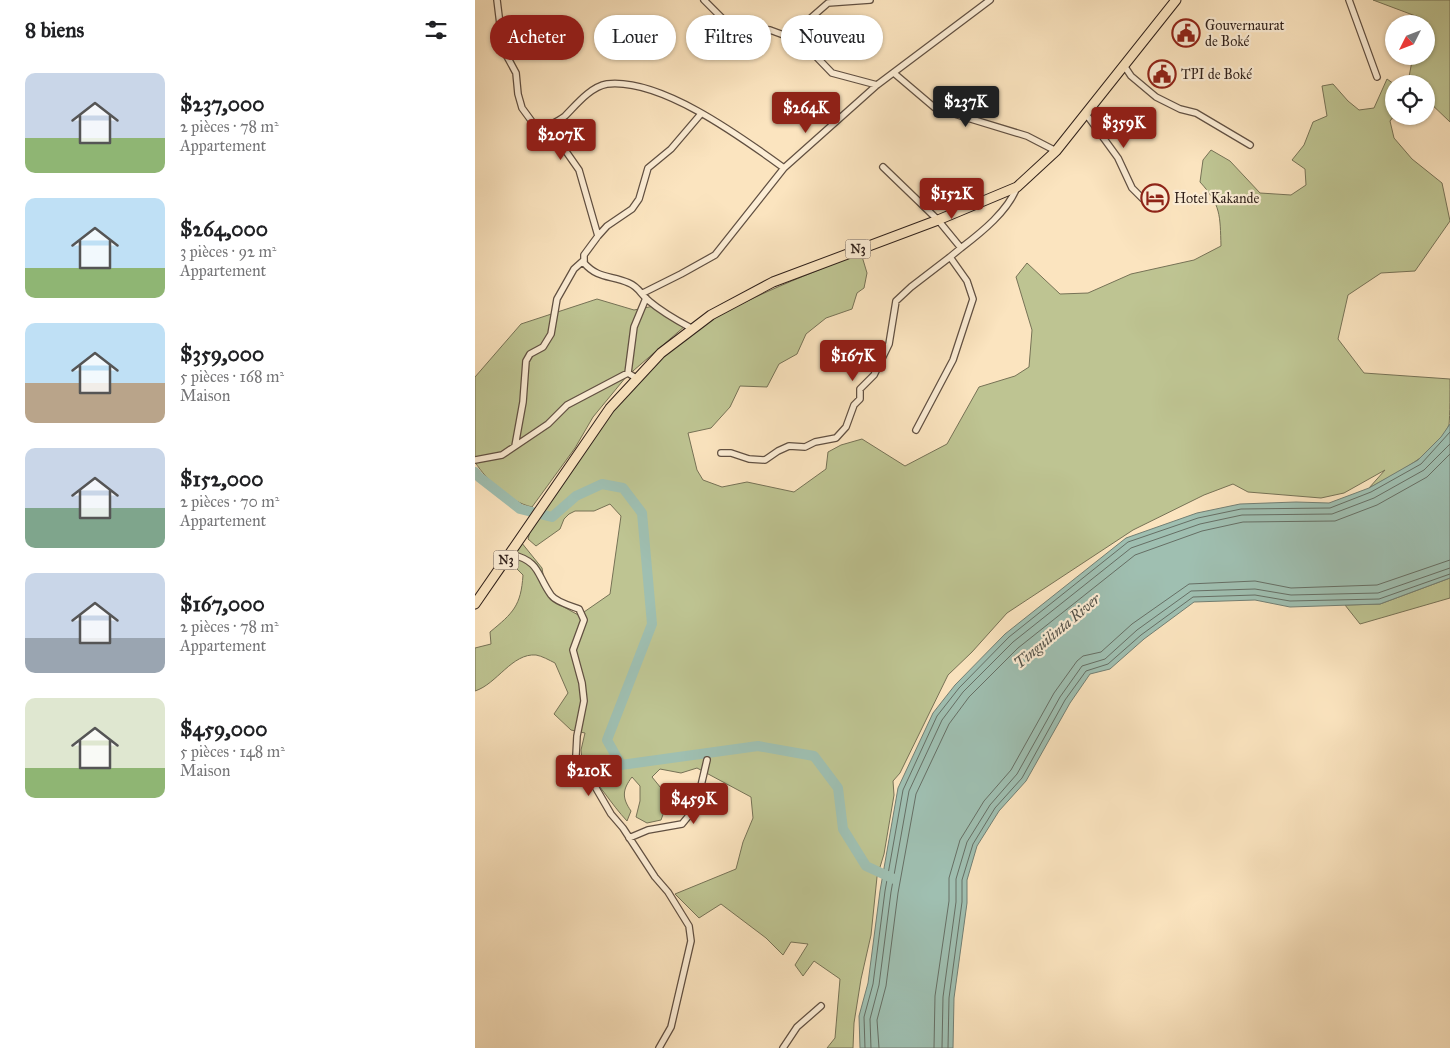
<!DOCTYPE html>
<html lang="fr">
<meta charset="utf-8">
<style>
body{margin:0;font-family:"IM FELL Great Primer",serif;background:#f2f2f2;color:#202124;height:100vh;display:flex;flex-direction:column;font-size:19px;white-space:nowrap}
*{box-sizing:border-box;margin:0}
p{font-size:16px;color:#757577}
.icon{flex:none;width:28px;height:28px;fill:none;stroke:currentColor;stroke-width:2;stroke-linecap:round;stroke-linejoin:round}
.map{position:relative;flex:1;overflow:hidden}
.details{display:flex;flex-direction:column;background:#fff;width:475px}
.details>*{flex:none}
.hud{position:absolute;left:15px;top:15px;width:475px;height:45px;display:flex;gap:10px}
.needle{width:32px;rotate:228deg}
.controls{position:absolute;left:910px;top:15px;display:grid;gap:10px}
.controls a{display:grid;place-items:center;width:50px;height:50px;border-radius:50%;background:#fff;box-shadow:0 1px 4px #0004;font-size:25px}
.price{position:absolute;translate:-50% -42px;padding:0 11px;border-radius:5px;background:#8f2418;color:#fff;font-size:16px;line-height:32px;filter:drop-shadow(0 1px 2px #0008)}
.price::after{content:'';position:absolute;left:50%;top:30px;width:15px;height:11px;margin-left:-8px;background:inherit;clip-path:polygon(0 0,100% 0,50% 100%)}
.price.selected{background:#222;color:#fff}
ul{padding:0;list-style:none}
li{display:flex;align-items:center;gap:15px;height:125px;padding:0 25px}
li span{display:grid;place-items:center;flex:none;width:140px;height:100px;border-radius:10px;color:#555}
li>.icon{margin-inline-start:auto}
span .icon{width:60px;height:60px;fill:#fffc;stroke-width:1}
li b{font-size:21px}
h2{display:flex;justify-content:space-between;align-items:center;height:60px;padding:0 25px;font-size:21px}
.tag{padding:0 18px;border-radius:22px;background:#fff;box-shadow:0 1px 4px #0004;font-size:18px;line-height:45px}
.tag.selected{background:#8f2418;color:#fff}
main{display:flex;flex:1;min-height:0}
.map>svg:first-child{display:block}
.green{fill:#bec492;stroke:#767256}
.water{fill:#9fbfb1;stroke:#727f74}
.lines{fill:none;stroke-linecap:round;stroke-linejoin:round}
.shore{stroke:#666f65;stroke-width:1}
.river{stroke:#9fbfb1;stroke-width:10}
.minor-casing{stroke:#615042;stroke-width:8}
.highway-casing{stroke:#2e1f19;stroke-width:11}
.minor{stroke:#fcedd5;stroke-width:5.5}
.highway{stroke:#fbe4bf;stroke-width:9}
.labels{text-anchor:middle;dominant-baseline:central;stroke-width:4.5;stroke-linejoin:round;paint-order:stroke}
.shield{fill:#fcedd5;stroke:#6c5d51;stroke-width:1}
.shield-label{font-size:12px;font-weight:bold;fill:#2e1f19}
.poi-label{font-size:14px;fill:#2e1f19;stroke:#fcedd5;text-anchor:start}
.water-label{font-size:15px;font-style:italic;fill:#504f47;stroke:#fcedd5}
</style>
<main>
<section class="details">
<h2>8 biens<svg class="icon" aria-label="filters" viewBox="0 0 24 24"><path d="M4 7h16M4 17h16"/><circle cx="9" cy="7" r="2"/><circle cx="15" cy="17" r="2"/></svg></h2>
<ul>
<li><span style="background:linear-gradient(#c9d6e8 65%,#8fb573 0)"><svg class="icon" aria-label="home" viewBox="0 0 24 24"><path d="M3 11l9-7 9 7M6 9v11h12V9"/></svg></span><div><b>$237,000</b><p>2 pièces · 78 m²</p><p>Appartement</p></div></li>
<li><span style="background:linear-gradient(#bfe0f5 70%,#8fb573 0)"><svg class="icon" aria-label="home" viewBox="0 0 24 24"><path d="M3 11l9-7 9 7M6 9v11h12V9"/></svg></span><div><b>$264,000</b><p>3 pièces · 92 m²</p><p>Appartement</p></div></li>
<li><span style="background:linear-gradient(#bfe0f5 60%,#b9a48a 0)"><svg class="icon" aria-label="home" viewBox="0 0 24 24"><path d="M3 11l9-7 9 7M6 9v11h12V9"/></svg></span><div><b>$359,000</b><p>5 pièces · 168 m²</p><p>Maison</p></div></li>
<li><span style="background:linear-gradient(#c9d6e8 60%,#7fa58c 0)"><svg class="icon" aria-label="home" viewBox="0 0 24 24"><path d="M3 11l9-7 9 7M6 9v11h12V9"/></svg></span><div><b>$152,000</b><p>2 pièces · 70 m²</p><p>Appartement</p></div></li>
<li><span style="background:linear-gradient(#c9d6e8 65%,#9aa5b1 0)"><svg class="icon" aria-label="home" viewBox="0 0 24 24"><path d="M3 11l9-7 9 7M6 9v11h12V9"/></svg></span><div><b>$167,000</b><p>2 pièces · 78 m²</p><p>Appartement</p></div></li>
<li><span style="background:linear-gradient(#dfe7d0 70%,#8fb573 0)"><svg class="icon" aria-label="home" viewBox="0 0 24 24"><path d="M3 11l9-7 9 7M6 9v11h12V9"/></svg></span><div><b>$459,000</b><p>5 pièces · 148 m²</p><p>Maison</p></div></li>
</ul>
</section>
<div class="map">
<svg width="975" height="1048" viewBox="0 0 975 1048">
<rect width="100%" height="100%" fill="#fbe4bf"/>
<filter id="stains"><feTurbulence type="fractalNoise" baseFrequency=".004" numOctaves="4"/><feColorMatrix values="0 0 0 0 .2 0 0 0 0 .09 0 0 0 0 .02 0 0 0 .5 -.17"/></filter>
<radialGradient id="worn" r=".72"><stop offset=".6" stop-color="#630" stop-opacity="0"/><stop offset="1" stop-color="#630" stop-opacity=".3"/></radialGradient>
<path class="green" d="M898 0H975V122L951 99V84L933 82 938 56H951V24H945L946 18Z
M912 79 919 84V116L915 121 919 138 937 159 967 183 975 221 940 271 906 273 873 295 863 339 889 373 975 379C975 390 975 416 974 425 961 455 921 473 894 488L910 470 869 493 846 498 773 492 758 484 729 495 658 530 532 613 497 652 473 675 425 773 418 781 419 795 409 854 402 877 396 935 386 979 379 1023 378 1048H352L360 1038 365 979 339 961 328 976 320 965 333 944 316 942 308 955 291 938 246 904 224 918 200 894 261 869 268 842 278 818 276 797 222 768 206 773 185 769 177 777 194 798 186 820 172 823 161 817 165 801V786L157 777C147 790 147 798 156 811L152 821C136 804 125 784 108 768L106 750 110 733 96 730 79 714 93 693 80 663C74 660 67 656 61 655 37 653 22 684 0 691V648L16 644 15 632C38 613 46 606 48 575L33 560 46 542 67 568 71 592 87 606 105 616 110 623 109 612 135 594 146 516 135 504 119 511H100L94 514 89 519 85 529 61 546 53 539 59 516C104 456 145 388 205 341 253 304 329 276 386 253L392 273 389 288 382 293 377 309 351 318 331 334 322 354 304 364 292 387 265 386 255 407 236 428 213 433 222 470 228 480 247 487 272 482 319 492 351 469 353 452 366 445 387 439 430 466 472 444 504 387 540 376 554 367 557 330 541 277 552 263 585 294 613 293 656 274 719 260 746 246C745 215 746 205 725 182L728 160 736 150 755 161 785 193 816 195 831 185 830 169 817 160 829 145 838 122 852 116 847 86 858 84 873 101 884 110 899 108Z
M122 299 159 310 184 305 210 326 151 377 118 417 100 448 57 507C35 502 12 481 0 462V377L46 324Z
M975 578V598L885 624 870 605 905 604Z"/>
<path class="water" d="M975 424V578L905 604 815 607 780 600 719 602 669 639 635 669 615 674 595 703 551 781 524 811 502 846 492 880V903L479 998 478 1048H385L384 1016 393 983 405 891 423 788 458 713 480 685 530 634 651 538 722 513 765 504 821 502 854 503 894 488 943 460 966 437Z"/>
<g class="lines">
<path class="shore" d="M390 1048 389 1017 398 984 410 891 428 790 462 716 484 688 534 637 653 542 723 518 766 509 855 508 896 492 946 464 975 432
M396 1048 395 1019 404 985 416 892 434 791 467 720 488 692 538 642 656 548 725 524 767 515 857 514 899 498 949 470 975 444
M404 1048 402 1020 411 986 423 893 441 794 474 724 494 697 543 648 660 555 727 531 768 522 860 521 902 505 952 477 975 454
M459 1048 460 996 474 901V878L485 840 509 801 536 770 579 693 602 661 608 656 626 652 657 624 714 584 780 581 816 588 902 585 975 560
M467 1048 468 997 481 902V879L492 842 515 805 542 774 585 697 607 666 630 659 662 630 716 591 780 589 816 595 903 593 975 568
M473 1048 474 998 487 902V880L498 844 520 808 547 778 590 700 611 671 633 664 666 635 718 597 780 595 815 601 904 599 975 574"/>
<path class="river" d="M0 472 4 477 45 509 77 517 101 496 127 484 148 488 167 513 177 624 132 740 146 765 283 746 339 756 363 788 368 829 391 866 419 879"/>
<g class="minor-casing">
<path id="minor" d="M22 0 28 49 41 73 43 94 47 108 58 123 70 127 83 140 104 170 123 236 109 255V263C123 279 136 275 154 283 164 287 166 295 174 301 187 312 201 320 216 328
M229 0 254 25 295 30 314 37 329 44 357 73 402 85
M874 0 902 77
M314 37 353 3 395 0
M650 67 656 76 681 97 705 109 721 113 775 145
M420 74 460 108 552 136 581 151
M611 114 643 158 657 188 668 199
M70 127C76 124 84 121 90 116 101 105 115 87 132 84 186 78 266 137 309 168
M408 167 463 220 486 248C507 232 533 211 542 187
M123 236 132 226 157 209 164 199 173 168 196 149 225 115
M168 293 206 274 240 255 309 168 402 85 515 0
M153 373 159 327 171 298
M441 430 478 360 498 299 492 281 475 257 486 248
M40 446 48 402 51 361 55 354 68 347 76 334 82 299 99 269 109 260
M246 453H256L274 459 290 460 303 451 314 446 330 447 340 442 361 438 371 427 379 405 385 399V389L399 375 414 344 421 301 436 287 475 257
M0 460 27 455 73 424 92 405 149 375 153 373 161 378
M36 554C66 562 61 574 76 595 81 602 96 606 104 609L109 620 98 650 107 683 109 701 102 736 101 755 105 771 118 783 136 814 148 828 180 877 193 892 214 926 216 941 196 1027 184 1048
M154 838 173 830 207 824 221 807 232 760
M308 1048 322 1027 346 1006"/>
</g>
<g class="highway-casing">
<path id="highway" d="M0 604 135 408 186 353 236 315 298 282 463 220 542 187 581 151 701 0"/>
</g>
<use href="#minor" class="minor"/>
<use href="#highway" class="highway"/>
</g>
<defs>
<g id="civic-ring" transform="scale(1.4375)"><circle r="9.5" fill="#fcedd5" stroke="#8f2418" stroke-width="1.5"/><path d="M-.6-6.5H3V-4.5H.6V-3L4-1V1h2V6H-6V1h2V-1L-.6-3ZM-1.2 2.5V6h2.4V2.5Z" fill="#8f2418"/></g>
<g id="hotel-ring" transform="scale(1.4375)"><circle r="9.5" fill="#fcedd5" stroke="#8f2418" stroke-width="1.5"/><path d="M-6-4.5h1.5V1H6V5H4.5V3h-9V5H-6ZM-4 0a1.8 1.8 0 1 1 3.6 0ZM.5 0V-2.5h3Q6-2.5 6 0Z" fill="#8f2418"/></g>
</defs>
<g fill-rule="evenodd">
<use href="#civic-ring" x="711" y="33"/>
<use href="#civic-ring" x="687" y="74"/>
<use href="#hotel-ring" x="680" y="198"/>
</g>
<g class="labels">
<g class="shield">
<rect x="370.5" y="239.5" width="25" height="19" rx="4"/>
<rect x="18.5" y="550.5" width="25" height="19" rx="4"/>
</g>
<g class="shield-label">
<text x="383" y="249">N3</text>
<text x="31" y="560">N3</text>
</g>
<g class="poi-label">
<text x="730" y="25">Gouvernaurat<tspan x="730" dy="16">de Boké</tspan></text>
<text x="706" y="74">TPI de Boké</text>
<text x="699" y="198">Hotel Kakande</text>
</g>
<g class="water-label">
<text transform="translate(582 631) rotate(-40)">Tinguilinta River</text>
</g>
</g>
<rect width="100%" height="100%" filter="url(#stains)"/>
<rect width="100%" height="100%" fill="url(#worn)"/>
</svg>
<div class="controls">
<a><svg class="needle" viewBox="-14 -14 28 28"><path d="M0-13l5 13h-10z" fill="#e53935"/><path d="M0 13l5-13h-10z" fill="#757577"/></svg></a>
<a><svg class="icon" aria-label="locate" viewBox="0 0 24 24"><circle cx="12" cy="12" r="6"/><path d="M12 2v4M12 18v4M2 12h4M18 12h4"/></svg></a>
</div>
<b class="price selected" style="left:491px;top:128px">$237K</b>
<b class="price" style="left:331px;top:134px">$264K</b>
<b class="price" style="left:649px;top:149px">$359K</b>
<b class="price" style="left:86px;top:161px">$207K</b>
<b class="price" style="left:477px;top:220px">$152K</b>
<b class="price" style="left:378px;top:382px">$167K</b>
<b class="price" style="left:114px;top:797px">$210K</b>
<b class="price" style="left:219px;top:825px">$459K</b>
<div class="hud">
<a class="tag selected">Acheter</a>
<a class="tag">Louer</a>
<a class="tag">Filtres</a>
<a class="tag">Nouveau</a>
</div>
</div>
</main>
